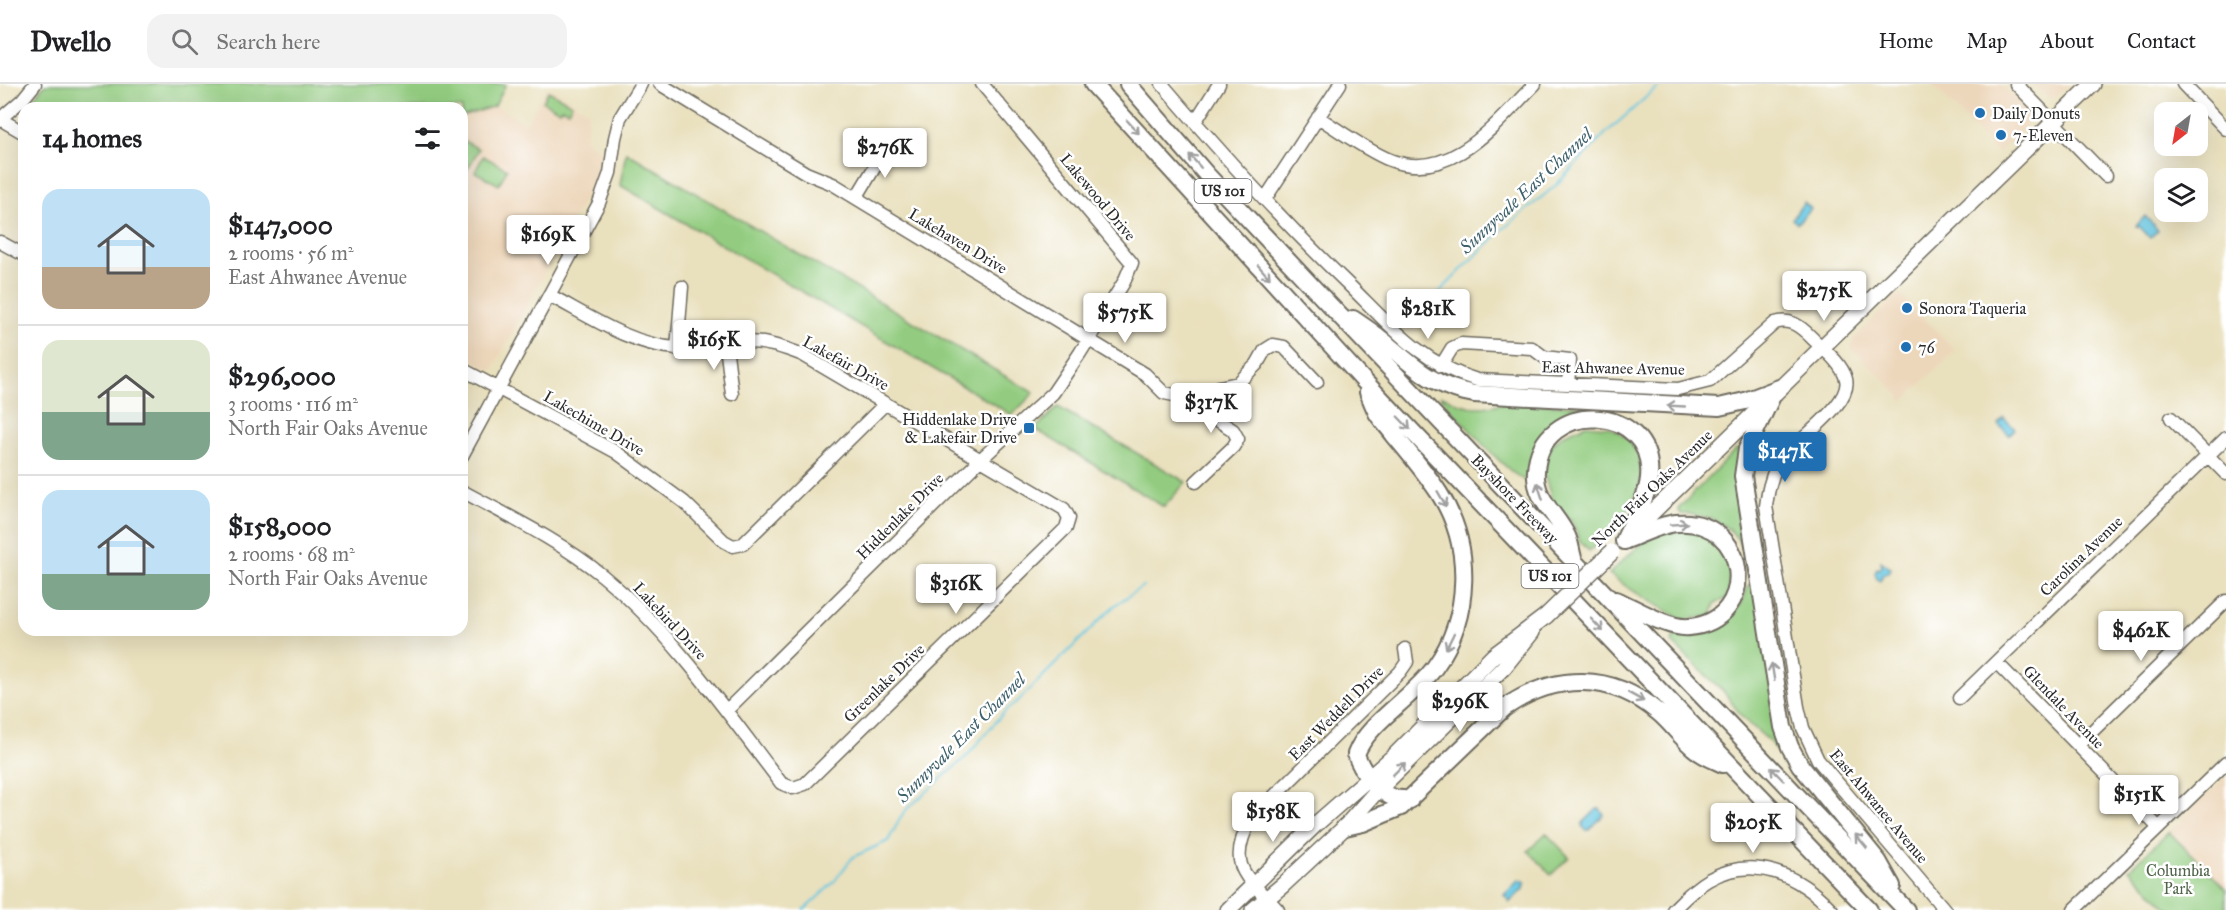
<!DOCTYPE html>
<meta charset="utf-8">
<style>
body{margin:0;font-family:"IM FELL Great Primer",serif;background:#f2f2f2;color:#202124;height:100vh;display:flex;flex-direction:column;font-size:22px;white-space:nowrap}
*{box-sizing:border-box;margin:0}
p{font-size:20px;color:#757577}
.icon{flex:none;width:33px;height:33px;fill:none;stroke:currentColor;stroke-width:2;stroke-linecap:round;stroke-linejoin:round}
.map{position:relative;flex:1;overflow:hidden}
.drawer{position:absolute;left:18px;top:18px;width:450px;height:534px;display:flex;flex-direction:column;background:#fff;border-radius:18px;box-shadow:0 6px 24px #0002}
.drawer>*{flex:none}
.needle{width:39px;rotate:211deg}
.tools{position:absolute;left:2154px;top:18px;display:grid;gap:12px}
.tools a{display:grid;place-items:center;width:54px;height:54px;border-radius:12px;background:#fff;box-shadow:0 6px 24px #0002;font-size:30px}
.price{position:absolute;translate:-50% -51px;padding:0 14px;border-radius:6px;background:#fff;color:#222;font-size:20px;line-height:39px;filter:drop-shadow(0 2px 3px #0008)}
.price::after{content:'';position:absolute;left:50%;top:36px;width:18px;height:14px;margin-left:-9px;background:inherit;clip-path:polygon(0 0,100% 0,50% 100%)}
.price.active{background:#1f6fb2;color:#fff}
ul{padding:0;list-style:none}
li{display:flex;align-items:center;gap:18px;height:150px;padding:0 24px}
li+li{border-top:2px solid #e0e0e0}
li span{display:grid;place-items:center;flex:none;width:168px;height:120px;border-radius:18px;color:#555}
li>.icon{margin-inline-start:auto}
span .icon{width:72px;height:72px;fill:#fffc;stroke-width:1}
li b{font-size:26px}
h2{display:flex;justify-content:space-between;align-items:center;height:72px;padding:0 24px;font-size:26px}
header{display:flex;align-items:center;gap:36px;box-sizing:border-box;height:84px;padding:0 30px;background:#fff;border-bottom:2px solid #e0e0e0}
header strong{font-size:28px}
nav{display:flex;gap:33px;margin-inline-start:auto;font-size:21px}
.search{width:420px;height:54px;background:#f2f2f2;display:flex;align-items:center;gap:15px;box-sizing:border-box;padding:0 21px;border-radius:18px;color:#757577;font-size:22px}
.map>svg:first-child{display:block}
.built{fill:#edd7bb}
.green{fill:#93cc80;stroke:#5f7c56;stroke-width:1.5}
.water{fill:#63c6e1;stroke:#477886;stroke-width:1.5}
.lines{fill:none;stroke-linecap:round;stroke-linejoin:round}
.stream{stroke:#63c6e1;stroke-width:2}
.minor-casing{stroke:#6e6a5e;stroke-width:15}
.major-casing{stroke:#6e6a5e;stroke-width:18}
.highway-casing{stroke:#6e6a5e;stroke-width:20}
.minor{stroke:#fff;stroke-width:12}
.major{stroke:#fff;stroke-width:15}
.highway{stroke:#fff;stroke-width:16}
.major-bridge-casing{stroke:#6e6a5e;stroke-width:18;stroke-linecap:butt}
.major-bridge{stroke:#fff;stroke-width:15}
.oneway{stroke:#a0a0a0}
.poi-dot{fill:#1f6fb2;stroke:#fff;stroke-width:2}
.labels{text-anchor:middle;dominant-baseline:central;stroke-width:5;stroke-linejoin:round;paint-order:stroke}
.shield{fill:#fff;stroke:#6b6b6b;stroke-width:1.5}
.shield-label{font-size:15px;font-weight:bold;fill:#2b2b2b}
.poi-label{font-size:16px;fill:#2b2b2b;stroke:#fff;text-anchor:start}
.street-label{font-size:16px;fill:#2b2b2b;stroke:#fff}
.park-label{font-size:16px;fill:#4f6349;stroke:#fff}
.water-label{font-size:18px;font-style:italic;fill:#3f616b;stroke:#fff}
</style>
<header>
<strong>Dwello</strong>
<div class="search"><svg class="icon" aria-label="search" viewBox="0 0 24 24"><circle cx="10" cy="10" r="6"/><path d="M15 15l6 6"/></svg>Search here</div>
<nav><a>Home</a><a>Map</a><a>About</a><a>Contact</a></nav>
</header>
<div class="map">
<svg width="2226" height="826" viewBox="0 0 2226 826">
<rect width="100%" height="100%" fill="#fff"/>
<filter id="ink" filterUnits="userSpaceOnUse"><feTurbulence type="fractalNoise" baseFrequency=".0167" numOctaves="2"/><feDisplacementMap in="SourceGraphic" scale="12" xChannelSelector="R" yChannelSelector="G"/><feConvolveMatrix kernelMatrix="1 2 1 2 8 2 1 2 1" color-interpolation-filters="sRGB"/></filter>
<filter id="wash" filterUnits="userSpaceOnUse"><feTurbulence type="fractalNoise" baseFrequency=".008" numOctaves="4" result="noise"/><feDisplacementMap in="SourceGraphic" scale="24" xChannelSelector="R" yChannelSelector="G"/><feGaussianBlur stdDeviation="1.35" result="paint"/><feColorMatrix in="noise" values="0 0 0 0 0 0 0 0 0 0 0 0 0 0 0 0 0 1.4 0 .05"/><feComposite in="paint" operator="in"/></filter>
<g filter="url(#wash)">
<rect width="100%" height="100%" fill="#e9e0bd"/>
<path class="built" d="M1932 0H2000L2026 24 2029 30 2028 40 1998 69Z
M2032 0H2070L2055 13H2046Z
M547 4 553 6 589 28 586 57 601 67 596 92 492 287 462 271V33L495 22 526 40Z
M1899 209 1956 266 1902 318 1900 311 1852 265 1853 256Z
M2226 693V805L2169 748Z"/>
<path class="green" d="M45 0H506L495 22 462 33V24H26Z
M548 7 572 20 568 27 562 24 560 27 543 18Z
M464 57 479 65 468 84 462 81V62Z
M626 68 1034 309 1012 331 620 101Z
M483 72 507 85 499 101 475 88Z
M1441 312C1449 313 1453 318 1460 320 1473 324 1488 324 1501 319L1584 322 1585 327 1582 330 1563 336 1531 399C1512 396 1461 336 1445 319Z
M1058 323 1186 398 1164 423 1035 345Z
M1586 341C1594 342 1603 342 1610 344 1622 348 1632 358 1637 369 1654 407 1615 445 1589 467L1579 456 1572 436 1560 429 1553 419 1543 387 1552 361 1563 351Z
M1736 365 1743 368 1750 461 1742 463C1731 439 1706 430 1681 430L1678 425Z
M1665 446 1702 447 1730 467 1729 513 1715 520 1711 532 1682 536 1630 505 1609 490C1627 472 1642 457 1665 446Z
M1757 500 1790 678 1780 672 1769 657 1742 633 1724 608 1672 559 1674 551C1710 556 1740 537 1748 501Z
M2169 748 2226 805V826H2170L2129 785Z
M1546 749 1569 773 1551 791 1528 767Z"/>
<path class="water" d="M1804 118 1811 125 1797 139 1792 135Z
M2145 132 2158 146 2150 154 2140 143 2136 142Z
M2004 334 2015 345 2009 351 1998 340Z
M1881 477 1890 484 1888 489 1883 490 1880 497 1877 495 1875 489 1877 484 1880 485 1882 482Z
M1597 725H1600L1604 731 1589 746H1586L1582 742 1583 739Z
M1519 796 1521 798 1523 796 1526 799 1524 801 1525 803 1510 818 1504 811Z"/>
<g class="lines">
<path class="stream" d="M1416 239 1426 222 1465 182 1502 146 1555 102 1606 49 1661 0
M804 826 833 799 853 773 888 757 901 733 906 726 968 671 1003 629 1018 617 1114 522 1143 502"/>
</g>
</g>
<g filter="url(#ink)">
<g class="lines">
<g class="minor-casing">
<path id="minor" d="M660 0 806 89 833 100 856 114 1145 290 1164 309 1179 312 1233 346 1238 355 1233 363 1196 398
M1162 0C1221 69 1282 137 1348 200 1388 239 1421 280 1477 296L1678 305 1710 297 1775 239C1790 234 1800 242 1811 253 1822 264 1842 279 1846 295 1853 321 1791 359 1777 382 1770 395 1768 408 1766 422L1798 623 1803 644 1818 676 1945 826
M2016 0 2106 92
M2183 0 2226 45
M1318 33C1338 46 1369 68 1390 76 1451 100 1497 38 1535 0
M0 35 22 16 35 0
M0 35 24 49
M1195 38 1219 0
M856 114 888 61
M1265 115 1340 0
M0 158 24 171
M726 261 732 310
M677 265 682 203
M1441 282 1452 264 1461 260 1532 264 1544 273 1570 276 1568 300
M462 285 616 368 684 418 724 457 733 462 743 460 885 320
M1199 324 1219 303 1238 299 1257 280 1265 266 1273 261 1284 263 1317 298
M2171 334 2226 390
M462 372 599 119 610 89 615 54 620 34 641 0
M462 407C510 433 560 457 603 492 673 550 726 627 781 699L793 704 805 700 1066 444 1069 434 1064 425 803 271C785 264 765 257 745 258 722 259 700 266 676 264 631 261 589 232 549 211
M1996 578 2159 744
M1959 614 2226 354
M727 626 980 376 1053 309 1080 269 1124 198 1132 179 982 0
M2078 661 2226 517
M1278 826C1247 793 1225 783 1251 735L1400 588 1407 578 1405 565
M1673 826C1684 815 1694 804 1708 796 1754 770 1799 791 1832 826
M2074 826 2226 679"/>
</g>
<g class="major-casing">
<path id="major" d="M1627 453 2093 0
M1228 826 1315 741 1394 672 1493 572 1546 532
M1253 826 1283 801 1345 743 1374 710 1504 583 1532 548"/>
</g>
<g class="highway-casing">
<path id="highway" d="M1093 0 1364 297 1869 826
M1128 0 1207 91 1321 212 1906 826
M1353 235C1365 243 1377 251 1387 260 1416 285 1435 303 1474 310L1719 323 1745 317 1779 304
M1368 308C1371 315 1374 323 1377 329 1382 337 1389 344 1394 351 1410 370 1426 389 1439 409 1473 461 1471 533 1435 583 1414 613 1368 638 1356 670 1361 686 1378 709 1395 714 1400 715 1405 715 1410 716
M1773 310 1747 365 1743 392 1783 643 1790 663 1800 681 1878 777 1892 802
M1573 474C1571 467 1570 458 1567 452 1556 429 1534 415 1536 387 1540 313 1656 319 1649 394 1647 416 1632 437 1624 457
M1616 516C1635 524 1668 545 1689 543 1761 537 1750 432 1676 439 1658 441 1640 451 1624 457
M1345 743 1363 739 1401 723 1504 624C1555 589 1611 588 1659 629 1672 640 1682 655 1695 665 1703 672 1714 676 1723 680"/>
</g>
<use href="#minor" class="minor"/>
<use href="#major" class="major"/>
<use href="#highway" class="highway"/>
<g class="major-bridge-casing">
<path id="major-bridge" d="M1546 532 1612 468"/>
</g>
<use href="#major-bridge" class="major-bridge"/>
</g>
<defs><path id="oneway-shaft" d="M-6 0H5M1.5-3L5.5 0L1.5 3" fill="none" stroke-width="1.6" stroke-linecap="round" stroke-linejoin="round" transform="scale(1.5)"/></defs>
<g class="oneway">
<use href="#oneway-shaft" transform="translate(1133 43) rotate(48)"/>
<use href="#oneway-shaft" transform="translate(1195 77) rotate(-131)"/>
<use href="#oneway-shaft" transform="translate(1264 188) rotate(48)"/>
<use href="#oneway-shaft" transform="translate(1676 322) rotate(-177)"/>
<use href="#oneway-shaft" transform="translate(1404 339) rotate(46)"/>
<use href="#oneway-shaft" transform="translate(1540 407) rotate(-108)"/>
<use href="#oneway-shaft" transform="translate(1442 415) rotate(60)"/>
<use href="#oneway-shaft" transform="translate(1679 440) rotate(-4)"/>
<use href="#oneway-shaft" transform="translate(1597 541) rotate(46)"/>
<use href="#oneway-shaft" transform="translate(1450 557) rotate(116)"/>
<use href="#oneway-shaft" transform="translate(1773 588) rotate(-99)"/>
<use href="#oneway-shaft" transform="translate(1636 613) rotate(29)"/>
<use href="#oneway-shaft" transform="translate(1399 685) rotate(-45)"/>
<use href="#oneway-shaft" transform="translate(1777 690) rotate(-134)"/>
<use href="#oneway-shaft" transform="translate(1861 757) rotate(-130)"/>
</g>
</g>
<g class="poi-dot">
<circle cx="1980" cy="29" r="6"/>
<circle cx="2001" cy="51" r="6"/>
<circle cx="1907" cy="224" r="6"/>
<circle cx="1906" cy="263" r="6"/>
<rect x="1023" y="338" width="12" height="12" rx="3"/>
</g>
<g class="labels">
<g class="shield">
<rect x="1194.5" y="95" width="57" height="24" rx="4.5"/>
<rect x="1521.5" y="480" width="57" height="24" rx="4.5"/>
</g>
<g class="shield-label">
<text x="1223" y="107">US 101</text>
<text x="1550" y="492">US 101</text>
</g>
<g class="poi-label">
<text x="1992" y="29">Daily Donuts</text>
<text x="2013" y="51">7-Eleven</text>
<text x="1919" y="224">Sonora Taqueria</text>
<text x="1918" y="263">76</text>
<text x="1017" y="335" text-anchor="end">Hiddenlake Drive<tspan x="1017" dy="18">&amp; Lakefair Drive</tspan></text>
</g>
<g class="street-label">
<text transform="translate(1098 113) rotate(50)">Lakewood Drive</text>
<text transform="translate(958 157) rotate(31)">Lakehaven Drive</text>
<text transform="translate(846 279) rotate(29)">Lakefair Drive</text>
<text transform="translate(1613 284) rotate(1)">East Ahwanee Avenue</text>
<text transform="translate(594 339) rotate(30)">Lakechime Drive</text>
<text transform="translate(1652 404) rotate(-44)">North Fair Oaks Avenue</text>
<text transform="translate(1515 415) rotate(46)">Bayshore Freeway</text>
<text transform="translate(900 432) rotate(-45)">Hiddenlake Drive</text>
<text transform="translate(2081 472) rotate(-44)">Carolina Avenue</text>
<text transform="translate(670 537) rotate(47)">Lakebird Drive</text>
<text transform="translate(884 599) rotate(-44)">Greenlake Drive</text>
<text transform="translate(2064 623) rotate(46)">Glendale Avenue</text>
<text transform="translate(1336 629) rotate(-45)">East Weddell Drive</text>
<text transform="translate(1879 722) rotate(50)">East Ahwanee Avenue</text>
</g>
<g class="park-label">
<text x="2178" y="786">Columbia<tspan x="2178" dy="18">Park</tspan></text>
</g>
<g class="water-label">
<text transform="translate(1526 107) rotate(-43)">Sunnyvale East Channel</text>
<text transform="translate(961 654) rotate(-45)">Sunnyvale East Channel</text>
</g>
</g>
</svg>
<div class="tools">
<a><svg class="needle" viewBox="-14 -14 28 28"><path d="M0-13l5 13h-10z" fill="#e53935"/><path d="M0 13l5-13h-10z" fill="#757577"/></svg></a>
<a><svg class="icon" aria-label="layers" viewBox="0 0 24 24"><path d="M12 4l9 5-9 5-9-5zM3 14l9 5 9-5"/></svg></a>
</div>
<b class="price" style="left:885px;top:95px">$276K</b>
<b class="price" style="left:548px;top:182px">$169K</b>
<b class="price" style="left:1824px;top:238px">$275K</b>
<b class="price" style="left:1428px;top:256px">$281K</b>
<b class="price" style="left:1125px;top:260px">$575K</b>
<b class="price" style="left:714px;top:287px">$165K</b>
<b class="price" style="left:1211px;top:350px">$317K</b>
<b class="price active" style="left:1785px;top:399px">$147K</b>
<b class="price" style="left:956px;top:531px">$316K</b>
<b class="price" style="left:2141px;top:578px">$462K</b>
<b class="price" style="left:1460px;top:649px">$296K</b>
<b class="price" style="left:2139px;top:742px">$151K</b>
<b class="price" style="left:1273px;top:759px">$158K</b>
<b class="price" style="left:1753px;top:770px">$205K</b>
<section class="drawer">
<h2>14 homes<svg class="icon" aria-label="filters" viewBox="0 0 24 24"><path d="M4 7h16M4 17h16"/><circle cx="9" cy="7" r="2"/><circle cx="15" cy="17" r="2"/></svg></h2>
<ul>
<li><span style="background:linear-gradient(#bfe0f5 65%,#b9a48a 0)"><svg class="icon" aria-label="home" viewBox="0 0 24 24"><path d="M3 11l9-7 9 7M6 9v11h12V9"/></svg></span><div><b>$147,000</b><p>2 rooms · 56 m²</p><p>East Ahwanee Avenue</p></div></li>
<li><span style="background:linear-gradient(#dfe7d0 60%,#7fa58c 0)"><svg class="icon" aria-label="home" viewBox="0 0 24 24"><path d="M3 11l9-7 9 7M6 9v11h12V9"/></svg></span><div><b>$296,000</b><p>3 rooms · 116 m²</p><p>North Fair Oaks Avenue</p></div></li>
<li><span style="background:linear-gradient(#bfe0f5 70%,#7fa58c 0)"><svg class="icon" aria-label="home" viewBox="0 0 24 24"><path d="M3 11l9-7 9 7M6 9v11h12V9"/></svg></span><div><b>$158,000</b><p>2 rooms · 68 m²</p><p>North Fair Oaks Avenue</p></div></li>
</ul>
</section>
</div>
